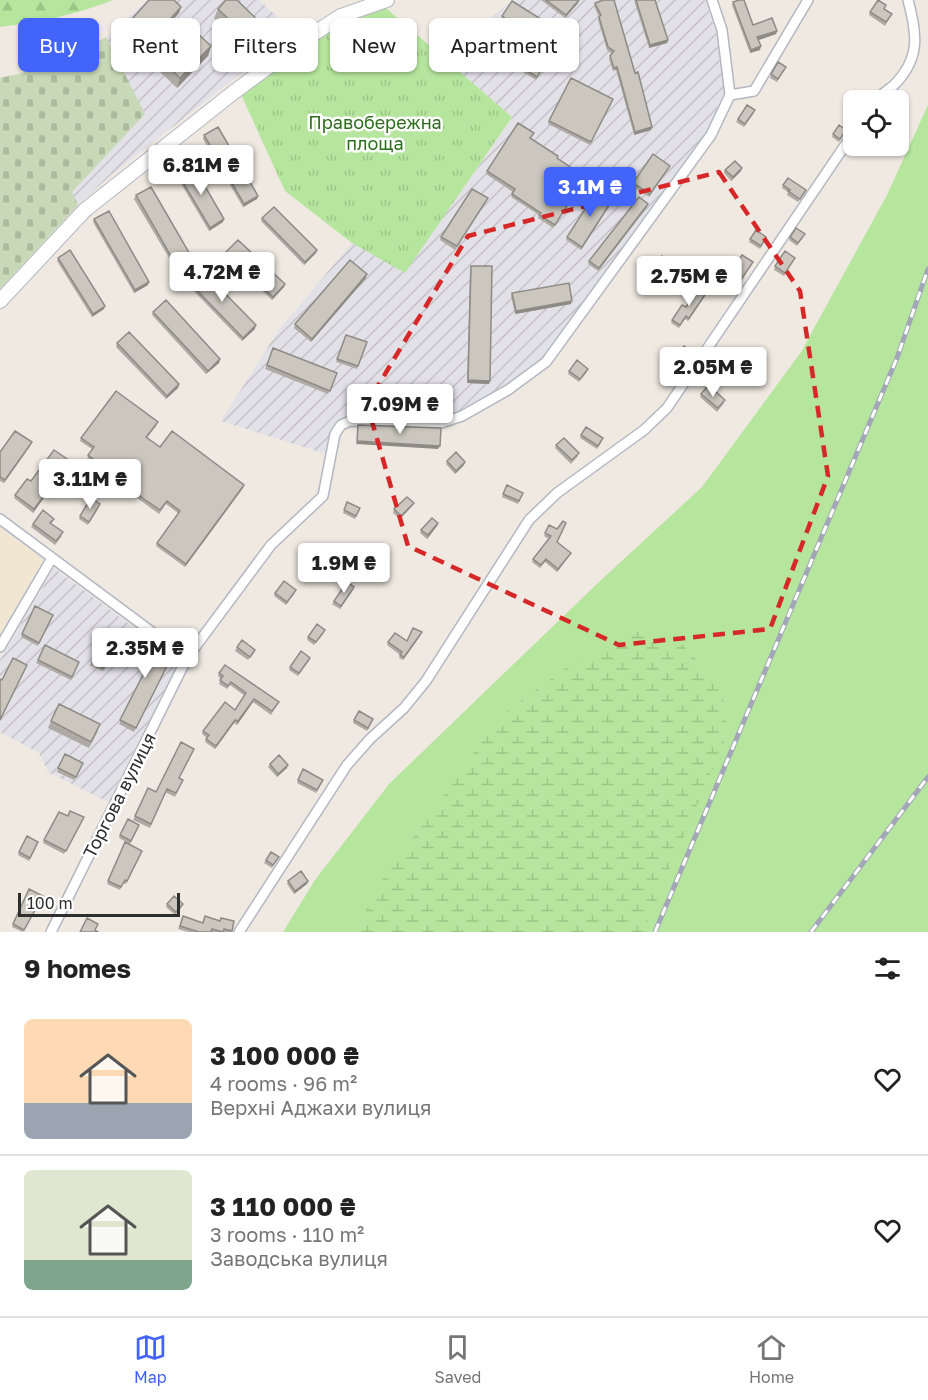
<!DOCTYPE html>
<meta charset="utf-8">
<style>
body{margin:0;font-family:"Golos Text",sans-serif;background:#f6f6f6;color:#222;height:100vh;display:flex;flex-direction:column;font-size:22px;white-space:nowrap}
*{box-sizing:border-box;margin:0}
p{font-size:20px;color:#767676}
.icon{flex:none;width:33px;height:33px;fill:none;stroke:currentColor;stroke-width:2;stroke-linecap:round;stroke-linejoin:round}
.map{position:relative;height:932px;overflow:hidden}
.drawer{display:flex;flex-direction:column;background:#fff;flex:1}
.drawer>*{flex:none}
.guide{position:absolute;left:18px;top:18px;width:600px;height:54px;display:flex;gap:12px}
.tools{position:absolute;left:843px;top:90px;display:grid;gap:12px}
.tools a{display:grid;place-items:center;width:66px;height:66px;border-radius:9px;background:#fff;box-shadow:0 2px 4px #0004;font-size:30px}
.scale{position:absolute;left:18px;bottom:15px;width:162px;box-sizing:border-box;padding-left:6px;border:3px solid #2e2e2e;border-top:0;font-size:16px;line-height:21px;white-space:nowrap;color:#2e2e2e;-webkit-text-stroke:4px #fff;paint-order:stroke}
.price{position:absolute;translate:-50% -51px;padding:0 14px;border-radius:6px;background:#fff;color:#222;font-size:20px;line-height:39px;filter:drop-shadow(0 2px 3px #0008)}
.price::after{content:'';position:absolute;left:50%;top:36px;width:18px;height:14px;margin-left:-9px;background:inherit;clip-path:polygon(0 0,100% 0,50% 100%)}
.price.current{background:#4264fb;color:#fff}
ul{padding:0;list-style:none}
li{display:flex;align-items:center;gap:18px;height:150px;padding:0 24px}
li+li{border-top:2px solid #e0e0e0}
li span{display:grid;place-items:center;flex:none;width:168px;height:120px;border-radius:9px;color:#555}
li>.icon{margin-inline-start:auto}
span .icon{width:72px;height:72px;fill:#fffc;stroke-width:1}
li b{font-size:26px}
h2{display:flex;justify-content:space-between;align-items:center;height:72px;padding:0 24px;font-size:26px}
.pill{padding:0 21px;border-radius:9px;background:#fff;box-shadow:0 2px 4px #0004;font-size:21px;line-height:54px}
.pill.current{background:#4264fb;color:#fff}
.tabs{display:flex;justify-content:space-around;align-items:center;height:84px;border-top:2px solid #e0e0e0;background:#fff;font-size:16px;color:#767676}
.tabs a{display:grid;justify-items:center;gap:3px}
.tabs .current{color:#4264fb}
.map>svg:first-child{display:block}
.industrial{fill:url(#industrial-furrows)}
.education{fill:#f0e6d1}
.grass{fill:#b6e59e}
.forest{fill:url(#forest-firs)}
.wetland{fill:url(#wetland-marsh)}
.cemetery{fill:url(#cemetery-stones)}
.park{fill:url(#park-tufts)}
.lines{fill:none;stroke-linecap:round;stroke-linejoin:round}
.street-casing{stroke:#b4b7c1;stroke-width:12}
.secondary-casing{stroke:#b4b7c1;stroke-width:16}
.street{stroke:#fff;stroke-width:9}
.secondary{stroke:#fff;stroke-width:14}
.rail-casing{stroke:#a3a6b8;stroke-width:5}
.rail{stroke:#fff;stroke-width:3;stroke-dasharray:9;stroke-linecap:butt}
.wall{fill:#afaba4}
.shaded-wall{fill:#8e8b86}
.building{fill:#cbc7bf;stroke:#8e8b86;stroke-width:1.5}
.marked{fill:none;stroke:#d62828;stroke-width:4.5;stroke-dasharray:12 8;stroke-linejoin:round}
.labels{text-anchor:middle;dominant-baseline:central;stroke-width:5;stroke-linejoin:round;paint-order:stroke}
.park-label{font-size:18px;fill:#2c6e1b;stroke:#fff}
.street-label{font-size:18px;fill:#2e2e2e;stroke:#fff}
</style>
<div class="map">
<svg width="928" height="932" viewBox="0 0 928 932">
<defs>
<pattern id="industrial-furrows" width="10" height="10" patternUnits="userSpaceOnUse" patternTransform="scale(1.5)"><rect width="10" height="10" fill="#e3e1e8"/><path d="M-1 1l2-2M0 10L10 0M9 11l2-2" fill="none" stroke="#c3c1c7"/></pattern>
<pattern id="forest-firs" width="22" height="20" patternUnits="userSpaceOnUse" patternTransform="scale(1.5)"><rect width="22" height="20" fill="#b6e59e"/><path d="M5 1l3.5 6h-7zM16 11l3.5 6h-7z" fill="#9dc588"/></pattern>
<pattern id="wetland-marsh" width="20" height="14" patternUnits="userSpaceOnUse" patternTransform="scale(1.5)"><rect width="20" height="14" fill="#b6e59e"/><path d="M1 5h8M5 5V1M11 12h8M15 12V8" fill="none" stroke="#9dc588"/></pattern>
<pattern id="cemetery-stones" width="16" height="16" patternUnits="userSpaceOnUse" patternTransform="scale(1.5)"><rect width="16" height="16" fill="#c8d9b8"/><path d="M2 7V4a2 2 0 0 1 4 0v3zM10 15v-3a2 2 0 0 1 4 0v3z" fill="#acbb9e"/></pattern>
<pattern id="park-tufts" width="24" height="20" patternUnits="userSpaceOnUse" patternTransform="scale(1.5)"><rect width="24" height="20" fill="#b6e59e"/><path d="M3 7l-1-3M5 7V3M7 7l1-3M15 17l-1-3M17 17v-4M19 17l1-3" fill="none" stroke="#9dc588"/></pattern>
</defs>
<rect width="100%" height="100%" fill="#efe9e1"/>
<path class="industrial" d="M147 0H259L294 32 111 175 78 205 71 193 144 114 106 37Z
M512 0H705L716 32 724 94 706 132 542 358 505 385 460 411 437 418 349 415 338 421 330 432 326 454 221 421 278 331 352 243 405 272 512 118 446 60Z
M54 568 179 661 108 802 48 772 39 753 0 732V660Z"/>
<path class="education" d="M0 528 43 560 0 634Z"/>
<path class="grass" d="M928 105V932H283L315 880 389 784 600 581 702 487 801 352 887 195Z"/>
<path class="forest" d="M0 0H113C76 15 39 22 0 27Z"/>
<path class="wetland" d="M641 630 681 643 710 675 724 701 727 735 643 932H356L379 884 450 787 498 718 567 667Z"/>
<path class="cemetery" d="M106 37 145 114 72 192 78 205 0 289V78L45 68 63 62Z"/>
<path class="park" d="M380 3 512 117 405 273 352 243 285 191 239 90 287 52Z"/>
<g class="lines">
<g class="street-casing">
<path id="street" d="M730 95 754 91 808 0
M876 100C882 94 888 90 894 85 921 58 917 33 908 0
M0 519 187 658
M0 647 52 558
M51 932 187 658 271 545 323 496 335 434 341 425 350 421 438 424 462 416 508 390 546 362 711 135 730 95 722 30 712 0
M239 932 347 765 370 739 404 708 426 681 529 520 557 493 644 430 667 408 854 132"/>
</g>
<g class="secondary-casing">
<path id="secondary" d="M0 301 85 210 234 92 307 38 341 16 387 0"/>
</g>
<use href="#street" class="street"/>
<use href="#secondary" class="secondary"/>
<g class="rail-casing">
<path id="rail" d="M655 932 897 358 928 269
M811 932 928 777"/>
</g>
<use href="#rail" class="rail"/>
</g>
<path class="wall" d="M541 0H579L578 3 565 18Z
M604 0 651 130 634 135 616 70 613 71 609 59 612 54 607 50 598 20 599 17 594 6 595 3Z
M634 0H655L668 40 667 43 649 48Z
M733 2 753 25 777 31 776 34 758 40 760 50 750 53 732 5Z
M181 7 179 13 142 54 121 35 123 29Z
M218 9 267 43 240 70 224 54 227 45 234 37 214 18Z
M870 12 892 14 885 26 869 15Z
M502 16 560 31 543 59 545 64 536 80 487 50 504 21 501 20Z
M211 46 208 56 177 88 153 65 156 55 179 50Z
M457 53 486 57 484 60 475 72 456 56Z
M786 67 777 82 770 78 771 74Z
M611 102 590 145 548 124 549 121Z
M754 113 744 127 736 122 738 119Z
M846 130 839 142 832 137 833 134Z
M204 135 258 196 257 199 243 207 203 139Z
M533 136 531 138 557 158 585 177 553 228 538 218 539 215 511 197 513 192 486 174 487 171Z
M668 169 649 197 632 186 633 183Z
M725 170 741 171 731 181 724 173Z
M177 172 223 222 209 231 176 175Z
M783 185 805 193 798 202 787 195 788 192 782 188Z
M136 195 191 256 190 260 175 268 134 199Z
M613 199 581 250 566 240 567 237Z
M486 201 455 250 440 240 441 237Z
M647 207 598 271 588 264 589 261Z
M262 218 317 250 316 253 304 265 261 221Z
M94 219 148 285 134 293 93 222Z
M790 237H803L797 246 789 240Z
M750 239 765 241 760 249 749 242Z
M226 252 285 284 284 287 272 300 225 255Z
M58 258 104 309 92 317 57 261Z
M795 258 784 276 774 270 775 266Z
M671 262 670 266 662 275 654 268 655 265Z
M753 262 735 291 724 283 725 280Z
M471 266 489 384 467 383 470 269Z
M366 278 311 342 294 328 295 324Z
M187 280 255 329 242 341 186 283Z
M657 282 672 286 666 294 656 285Z
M512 293 571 304 515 314 511 296Z
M705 296 688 321 685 319 679 328 671 323 672 320 686 307Z
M153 312 220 359 219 363 206 374 152 315Z
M346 335 358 366 357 369 336 362Z
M117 343 179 384 178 388 166 399 116 347Z
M273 348 337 373 328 394 265 369Z
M694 353 685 369 674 362 676 359Z
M569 371 587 372 579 382 568 374Z
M701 394H714L724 403 717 412 700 397Z
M157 425 147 438 160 447 244 485 243 488 185 567 156 546 157 543 179 514 166 504 159 514 133 495 136 489 133 487 135 482 122 472 116 480 87 458 92 449 80 441 81 438Z
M581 435 602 441 597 449 580 438Z
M32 442 30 446 4 483 0 481V452Z
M556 445 578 456 571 464 555 448Z
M447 461 465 462 464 465 455 474 446 464Z
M68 464 33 513 14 498 15 495 31 481Z
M507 485 523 493 518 504 502 497Z
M347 502 360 508 355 519 343 513Z
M414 503 412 506 400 519 393 513 394 509Z
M99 507 88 525 79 519 80 516Z
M54 519 51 524 62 536 55 545 31 527 33 524Z
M438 523 437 526 427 539 420 533 421 530Z
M549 525 557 542 569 556 557 572 545 562 540 568 532 562 533 559 549 539 544 536Z
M353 590 340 609 332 604 334 601Z
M275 593H295L286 605 274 596Z
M53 615 38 646 21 637 22 634Z
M324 633 314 645 307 640 308 637Z
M420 636 403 660 399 658 400 655 387 645 388 642 407 641Z
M127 646 169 662 134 732 119 724 147 666 125 650Z
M237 647 254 653 248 660 235 651Z
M111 655 103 671 90 665 92 662Z
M310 658 309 661 298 676 289 670 290 667Z
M38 660 79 662 71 680 36 663Z
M219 673 277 705 271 715 253 702 237 725 234 723 215 749 205 742 207 738 202 734 203 731 235 710 245 696 230 685 227 689 219 684 221 679 218 676Z
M354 720 372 722 367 731 353 723Z
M51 721 98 731 89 748 48 728Z
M270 764 287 768 277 777 268 767Z
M81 766 74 780 57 772 58 768Z
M180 778 183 780 175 797 165 792 150 828 133 820 148 788 156 792Z
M298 780H323L316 793 297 783Z
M68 816 84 817 64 854 43 843 44 840Z
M138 828 130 844 119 838 120 835Z
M125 842 141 854 126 884 123 883 120 890 107 884Z
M37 845 29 861 18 855 19 852Z
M279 857 272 868 264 863 266 860Z
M288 881H308L307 884 294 894 287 884Z
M42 899 23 932 12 927 13 924Z
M167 904 182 907 175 915 166 907Z
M183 916 203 923 234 921 231 932H188L178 929Z"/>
<path class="shaded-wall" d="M579 0 578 3 565 18 566 15Z
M181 7 179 13 142 54 144 48Z
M777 31 776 34 756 41 757 37Z
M271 33 267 43 240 70 244 61Z
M668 40 667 43 649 48 650 45Z
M211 46 208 56 177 88 180 78Z
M761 46 760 50 750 53 751 50Z
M486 57 484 60 475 72 476 69Z
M652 127 651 130 634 135 635 132Z
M670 166 668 169 649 197 650 194Z
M742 168 741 171 731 181 733 177Z
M258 196 257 199 243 207 244 204Z
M613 199 612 202 581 250 582 247Z
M648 204 647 207 598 271 599 268Z
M224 219 223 222 209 231 210 228Z
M317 250 316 253 304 265 305 262Z
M191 256 190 260 175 268 176 265Z
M367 274 366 278 311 342 312 339Z
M149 282 148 285 134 293 135 290Z
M285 284 284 287 272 300 273 297Z
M706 293 705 296 688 321 689 318Z
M572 301 571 304 515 314 516 311Z
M105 306 104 309 92 317 93 314Z
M256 325 255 329 242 341 243 338Z
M220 359 219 363 206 374 208 371Z
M468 380 490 381 489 384 467 383Z
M179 384 178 388 166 399 167 396Z
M357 404 440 413 439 416 356 408Z
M357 441 440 446 438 449 356 444Z
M32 442 30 446 4 483 5 480Z
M70 461 68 464 33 513 34 509Z
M465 462 464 465 455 474 456 471Z
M244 485 243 488 185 567 186 564Z
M414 503 412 506 400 519 401 516Z
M438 523 437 526 427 539 428 535Z
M571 553 569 556 557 572 558 569Z
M354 587 353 590 340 609 341 606Z
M422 632 420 636 403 660 404 657Z
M254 699 253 702 237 725 238 721Z
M235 720 234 723 215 749 216 746Z
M288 765 287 768 277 777 278 774Z
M308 881 307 884 294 894 295 891Z"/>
<path class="building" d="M149 0H174L181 7 144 48 123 29Z
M226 0H237L271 33 244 61 227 45 241 31 218 9Z
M546 0H579L566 15Z
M604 0H614L635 73 638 72 652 127 635 132 617 67 614 68 610 56 614 51 608 47 599 17 601 15 595 3Z
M636 0H655L668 40 650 45Z
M739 0H744L753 25 772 18 777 31 757 37 761 46 751 50 733 2Z
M878 0 886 5 884 9 892 14 886 22 870 12Z
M512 1 560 31 543 59 546 61 537 77 488 47 506 19 502 16Z
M196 32 211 46 180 78 156 55 170 41 179 50Z
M467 41 486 57 476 69 457 53Z
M778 62 786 67 778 79 771 74Z
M571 78 613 99 591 142 549 121Z
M747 105 755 110 745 124 738 119Z
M518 123 534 133 530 138 558 156 557 158 585 177 555 225 539 215 541 213 512 194 515 189 487 171Z
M839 125 846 130 840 139 833 134Z
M218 127 258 196 244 204 204 135Z
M653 154 670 166 650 194 633 183Z
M735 161 742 168 733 177 725 170Z
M192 164 224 219 210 228 177 172Z
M788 178 806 190 800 199 788 191 790 190 783 185Z
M151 187 191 256 176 265 136 195Z
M472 189 488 198 457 246 441 237Z
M598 189 613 199 582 247 567 237Z
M639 197 648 204 599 268 589 261Z
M274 207 317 250 305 262 262 218Z
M109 211 149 282 135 290 94 219Z
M796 228 805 234 798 243 790 237Z
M756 230 766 237 761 246 750 239Z
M238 240 285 284 273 297 226 252Z
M70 250 105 306 93 314 58 258Z
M785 251 795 258 785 273 775 266Z
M742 255 753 262 736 287 725 280Z
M662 256 671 262 663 272 655 265Z
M350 260 367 274 312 339 295 324Z
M471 266H492L490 381 468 380Z
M200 268 256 325 243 338 187 280Z
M664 275 673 283 667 290 657 282Z
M569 283 572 301 516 311 512 293Z
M699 288 706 293 689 318 686 316 680 325 672 320 682 305 686 307Z
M166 300 220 359 208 371 153 312Z
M129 332 179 384 167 396 117 343Z
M346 335 367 342 358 366 337 359Z
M684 346 694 353 686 366 676 359Z
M273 348 337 373 330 391 267 365Z
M577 360 588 369 580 379 569 371Z
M359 385 442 394 440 413 357 404Z
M707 387 714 394 716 392 725 400 718 408 701 394Z
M116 391 158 422 146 437 160 447 172 431 244 485 186 564 157 543 180 511 167 501 160 510 134 492 138 486 135 484 137 480 123 469 117 477 88 455 94 447 81 438Z
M358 425 441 428 440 446 357 441Z
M586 427 603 438 598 446 581 435Z
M15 431 32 442 5 480 0 477V452Z
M564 438 579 453 572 460 556 445Z
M54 450 70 461 34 509 15 495 27 479 31 481Z
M456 452 465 462 456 471 447 461Z
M507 485 523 493 519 501 503 494Z
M407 497 414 503 401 516 394 509Z
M91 498 100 504 89 522 80 516Z
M347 502 360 508 356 516 344 510Z
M43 510 54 519 50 523 63 532 56 541 33 524Z
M432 518 438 523 428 535 421 530Z
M563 521 566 523 557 542 571 553 558 569 546 559 541 565 533 559 551 536 545 533 549 525 557 529Z
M284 581 296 590 287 602 275 593Z
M347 582 354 587 341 606 334 601Z
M35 606 53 615 39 643 22 634Z
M317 624 325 630 316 642 308 637Z
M413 628 422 632 404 657 400 655 402 652 388 642 395 633 407 641Z
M137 633 171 658 136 728 120 720 149 663 127 646Z
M242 640 255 650 250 657 237 647Z
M45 645 79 662 72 677 38 660Z
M98 648 111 655 104 668 92 662Z
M301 651 310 658 299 673 290 667Z
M13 658 27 665 0 720V679L2 680Z
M225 665 279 702 272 711 254 699 238 721 235 720 216 746 206 739 209 735 203 731 225 702 235 710 246 693 231 682 228 686 220 680 223 676 219 673Z
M59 704 100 724 91 742 51 721Z
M359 711 373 719 368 728 354 720Z
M181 742 194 749 179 778 183 780 176 793 167 789 151 824 135 816 148 788 156 792Z
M65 754 83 763 76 777 58 768Z
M279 755 288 765 278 774 270 764Z
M303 769 323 780 317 790 298 780Z
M70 811 84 817 66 851 44 840 59 812 68 816Z
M128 819 139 825 131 841 120 835Z
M27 836 38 842 30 858 19 852Z
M125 842 142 851 127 881 125 880 121 887 108 881Z
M271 852 279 857 273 865 266 860Z
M301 871 308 881 295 891 288 881Z
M29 889 43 896 24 930 13 924Z
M174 896 183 904 176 912 167 904Z
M183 916 203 923 205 916 220 921 221 918 234 921 232 931 224 929 223 932 212 929 211 932H199L180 926Z
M87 918 98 924 95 930 98 932H80Z"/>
<path class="marked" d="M719 172 800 291 828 476 770 629 619 645 408 546 367 404 468 236Z"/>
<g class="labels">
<g class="park-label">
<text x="375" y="122">Правобережна<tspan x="375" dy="21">площа</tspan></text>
</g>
<g class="street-label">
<text transform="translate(119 795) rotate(-63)">Торгова вулиця</text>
</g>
</g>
</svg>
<div class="tools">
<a><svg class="icon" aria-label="locate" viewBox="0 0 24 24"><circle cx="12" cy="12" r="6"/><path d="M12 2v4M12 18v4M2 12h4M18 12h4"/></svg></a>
</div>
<div class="scale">100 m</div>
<b class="price" style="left:201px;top:196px">6.81M ₴</b>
<b class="price current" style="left:590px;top:218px">3.1M ₴</b>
<b class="price" style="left:222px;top:303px">4.72M ₴</b>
<b class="price" style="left:689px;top:307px">2.75M ₴</b>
<b class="price" style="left:713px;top:398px">2.05M ₴</b>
<b class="price" style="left:400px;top:435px">7.09M ₴</b>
<b class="price" style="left:90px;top:510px">3.11M ₴</b>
<b class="price" style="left:344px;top:594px">1.9M ₴</b>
<b class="price" style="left:145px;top:679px">2.35M ₴</b>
<div class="guide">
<a class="pill current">Buy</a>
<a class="pill">Rent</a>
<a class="pill">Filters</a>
<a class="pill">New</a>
<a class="pill">Apartment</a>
</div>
</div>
<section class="drawer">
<h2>9 homes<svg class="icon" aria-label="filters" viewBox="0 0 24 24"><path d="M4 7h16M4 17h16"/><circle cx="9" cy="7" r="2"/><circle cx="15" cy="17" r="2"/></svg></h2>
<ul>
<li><span style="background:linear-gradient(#ffd9b3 70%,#9aa5b1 0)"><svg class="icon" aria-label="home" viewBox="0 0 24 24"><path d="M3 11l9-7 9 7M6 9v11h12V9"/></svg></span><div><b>3 100 000 ₴</b><p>4 rooms · 96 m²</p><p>Верхні Аджахи вулиця</p></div><svg class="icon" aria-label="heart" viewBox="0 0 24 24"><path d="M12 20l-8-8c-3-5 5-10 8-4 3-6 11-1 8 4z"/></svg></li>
<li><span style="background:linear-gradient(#dfe7d0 75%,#7fa58c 0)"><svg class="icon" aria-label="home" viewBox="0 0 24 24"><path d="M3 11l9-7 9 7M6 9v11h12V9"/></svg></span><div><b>3 110 000 ₴</b><p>3 rooms · 110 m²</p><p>Заводська вулиця</p></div><svg class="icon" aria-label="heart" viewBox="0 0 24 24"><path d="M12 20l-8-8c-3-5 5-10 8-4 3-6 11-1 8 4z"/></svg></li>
</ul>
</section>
<nav class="tabs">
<a class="current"><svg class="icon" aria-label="map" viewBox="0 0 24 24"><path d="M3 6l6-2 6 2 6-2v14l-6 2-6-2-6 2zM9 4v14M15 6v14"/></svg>Map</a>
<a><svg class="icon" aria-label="saved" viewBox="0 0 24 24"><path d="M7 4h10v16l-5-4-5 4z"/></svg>Saved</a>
<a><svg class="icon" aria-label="home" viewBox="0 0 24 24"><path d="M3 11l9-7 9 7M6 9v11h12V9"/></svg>Home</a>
</nav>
